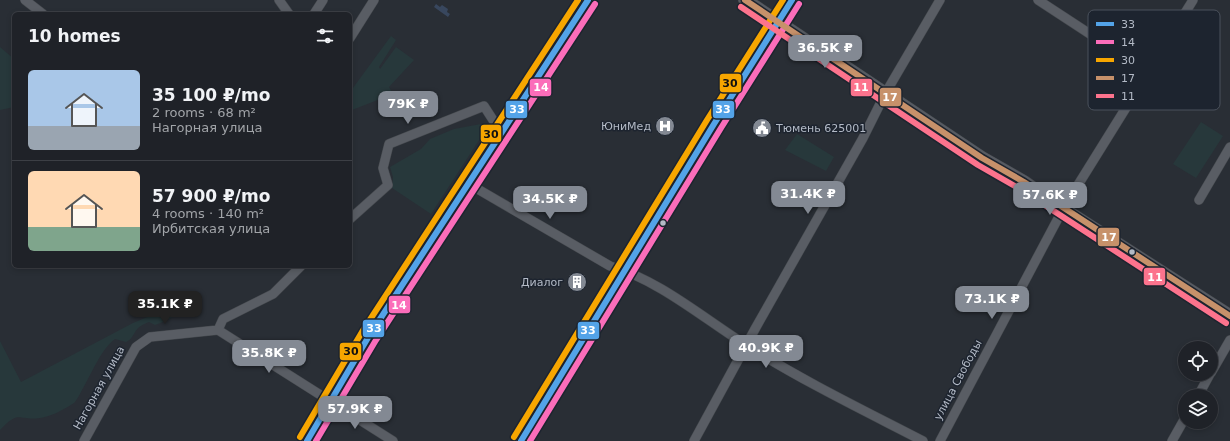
<!DOCTYPE html>
<meta charset="utf-8">
<style>
body{margin:0;font-family:"DejaVu Sans",sans-serif;background:#272a30;color:#f1f3f6;height:100vh;display:flex;flex-direction:column;font-size:15px;white-space:nowrap}
*{box-sizing:border-box;margin:0}
p{font-size:13px;color:#a1a4a8}
.icon{flex:none;width:22px;height:22px;fill:none;stroke:currentColor;stroke-width:2;stroke-linecap:round;stroke-linejoin:round}
.map{position:relative;flex:1;overflow:hidden}
.panel{position:absolute;left:12px;top:12px;width:340px;height:256px;display:flex;flex-direction:column;background:#1f2228;border-radius:6px;box-shadow:0 2px 6px #0003,0 0 0 1px #3c3f45}
.panel>*{flex:none}
.buttons{position:absolute;left:1178px;top:341px;display:grid;gap:8px}
.buttons a{display:grid;place-items:center;width:40px;height:40px;border-radius:50%;background:#1f2228;box-shadow:0 2px 6px #0003,0 0 0 1px #3c3f45;font-size:20px}
.price{position:absolute;translate:-50% -34px;padding:0 9px;border-radius:8px;background:#838993;color:#fff;font-size:13px;line-height:26px;filter:drop-shadow(0 1px 2px #0008)}
.price::after{content:'';position:absolute;left:50%;top:24px;width:12px;height:9px;margin-left:-6px;background:inherit;clip-path:polygon(0 0,100% 0,50% 100%)}
.price.current{background:#222;color:#fff}
ul{padding:0;list-style:none}
li{display:flex;align-items:center;gap:12px;height:100px;padding:0 16px}
li+li{border-top:1px solid #3c3f45}
li span{display:grid;place-items:center;flex:none;width:112px;height:80px;border-radius:6px;color:#555}
li>.icon{margin-inline-start:auto}
span .icon{width:48px;height:48px;fill:#fffc;stroke-width:1}
li b{font-size:17px}
h2{display:flex;justify-content:space-between;align-items:center;height:48px;padding:0 16px;font-size:17px}
.map>svg:first-child{display:block}
.green{fill:#27383b}
.water{fill:#38475e}
.lines{fill:none;stroke-linecap:round;stroke-linejoin:round}
.street-casing{stroke:#45494e;stroke-width:10}
.secondary-casing{stroke:#45494e;stroke-width:14}
.primary-casing{stroke:#474b52;stroke-width:16}
.street{stroke:#595d64;stroke-width:9}
.secondary{stroke:#575b62;stroke-width:13}
.primary{stroke:#5b5f66;stroke-width:14}
.bus-1-casing{stroke:#1d242f;stroke-width:9}
.bus-2-casing{stroke:#1d242f;stroke-width:9}
.bus-3-casing{stroke:#1d242f;stroke-width:9}
.bus-4-casing{stroke:#1d242f;stroke-width:9}
.bus-5-casing{stroke:#1d242f;stroke-width:9}
.bus-1{stroke:#53a3e8;stroke-width:6}
.bus-2{stroke:#fb6dba;stroke-width:6}
.bus-3{stroke:#f7a600;stroke-width:6}
.bus-4{stroke:#c7916a;stroke-width:6}
.bus-5{stroke:#fc738d;stroke-width:6}
.bus-dot{fill:#b3bac6;stroke:#1d242f;stroke-width:1.5}
.labels{text-anchor:middle;dominant-baseline:central;stroke-width:3;stroke-linejoin:round;paint-order:stroke}
.poi-label{font-size:11px;fill:#b3bac6;stroke:#1d242f;text-anchor:end}
.street-label{font-size:11px;fill:#b3bac6;stroke:#1d242f}
.key{fill:#1d242f;stroke:#4a515c;stroke-width:1}
.key-label{font-size:11px;fill:#b3bac6}
.line-badge{stroke:#1d242f;stroke-width:1.5}
.badge-label{font-size:11px;text-anchor:middle;font-weight:bold;fill:#fff}
.pale-badge-label{font-size:11px;text-anchor:middle;font-weight:bold;fill:#111}
</style>
<div class="map">
<svg width="1230" height="441" viewBox="0 0 1230 441">
<rect width="100%" height="100%" fill="#292e35"/>
<path class="green" d="M391 36 396 40 379 67 380 69 396 47 414 60 389 87 393 94 352 110 350 113V92Z
M0 47 14 59V107L0 110Z
M1201 122 1223 136 1196 178 1173 164Z
M481 124 485 131 431 214 392 188 393 177 390 167 421 149 430 139 454 129Z
M797 134 834 157 826 171 785 150Z
M190 299C182 312 170 320 155 325L149 322C131 328 137 337 126 342L115 339C101 349 91 375 82 390 80 394 77 400 74 403 65 409 50 417 40 418 17 421 20 409 0 430V341L21 382 133 323Z"/>
<path class="water" d="M436 4 440 7 442 5 448 9 447 12 450 14 448 17 434 7Z"/>
<g class="lines">
<g class="street-casing">
<path id="street" d="M25 0 43 14
M279 0 289 14
M1038 0 1148 72
M314 14 323 0
M350 38 374 0
M469 184 610 266C659 280 703 318 746 345 803 381 863 410 923 441
M1199 200 1230 147
M350 219 388 185 383 168 389 144 484 106 493 120 505 129
M218 330 393 441
M1211 373 1230 340
M1198 396 1210 374
M84 441 136 347 150 337 218 330 223 319 273 294 301 266
M694 441 755 329 863 138 885 94 940 0
M940 441 1063 209 1193 0
M1172 441 1185 418"/>
</g>
<g class="secondary-casing">
<path id="secondary" d="M745 0 982 158 1024 182 1063 209 1230 316"/>
</g>
<g class="primary-casing">
<path id="primary" d="M307 441 369 336 588 0
M521 441 714 124 792 0"/>
</g>
<use href="#street" class="street"/>
<use href="#secondary" class="secondary"/>
<use href="#primary" class="primary"/>
<g class="bus-1-casing">
<path id="bus-1" d="M307 441 369 336 588 0
M521 441 714 124 792 0"/>
</g>
<g class="bus-2-casing">
<path id="bus-2" d="M316 441 376 340 595 4
M530 441 721 128 799 4"/>
</g>
<g class="bus-3-casing">
<path id="bus-3" d="M300 437 362 332 578 0
M514 437 707 120 783 0"/>
</g>
<g class="bus-4-casing">
<path id="bus-4" d="M745 0 982 158 1024 182 1230 316"/>
</g>
<g class="bus-5-casing">
<path id="bus-5" d="M741 7 978 165 1020 189 1226 323"/>
</g>
<use href="#bus-1" class="bus-1"/>
<use href="#bus-2" class="bus-2"/>
<use href="#bus-3" class="bus-3"/>
<use href="#bus-4" class="bus-4"/>
<use href="#bus-5" class="bus-5"/>
</g>
<defs>
<g id="hospital-disc" transform="scale(1)"><circle r="9.5" fill="#838993" stroke="#1d242f"/><path d="M-5-5h3v3.5h4V-5h3V5h-3V1.5h-4V5h-3Z" fill="#fff"/></g>
<g id="civic-disc" transform="scale(1)"><circle r="9.5" fill="#838993" stroke="#1d242f"/><path d="M-.6-6.5H3V-4.5H.6V-3L4-1V1h2V6H-6V1h2V-1L-.6-3ZM-1.2 2.5V6h2.4V2.5Z" fill="#fff"/></g>
<g id="building-disc" transform="scale(1)"><circle r="9.5" fill="#838993" stroke="#1d242f"/><path d="M-4-6H4V6H1V3H-1V6H-4ZM-2.5-4.3h1.7v1.8h-1.7ZM.8-4.3h1.7v1.8H.8ZM-2.5-1h1.7V.8h-1.7ZM.8-1h1.7V.8H.8Z" fill="#fff"/></g>
</defs>
<g fill-rule="evenodd">
<use href="#hospital-disc" x="665" y="126"/>
<use href="#civic-disc" x="762" y="128"/>
<use href="#building-disc" x="577" y="282"/>
</g>
<g class="bus-dot">
<circle cx="663" cy="223" r="3.5"/>
<circle cx="1132" cy="252" r="3.5"/>
</g>
<g class="labels">
<g class="poi-label">
<text x="651" y="126">ЮниМед</text>
<text x="776" y="128" text-anchor="start">Тюмень 625001</text>
<text x="563" y="282">Диалог</text>
</g>
<g class="street-label">
<text transform="translate(958 380) rotate(-62)">улица Свободы</text>
<text transform="translate(99 388) rotate(-61)">Нагорная улица</text>
</g>
</g>
<rect x="1088" y="10" width="132" height="100" rx="6" class="key"/>
<rect x="1096" y="22" width="18" height="4" fill="#53a3e8"/>
<rect x="1096" y="40" width="18" height="4" fill="#fb6dba"/>
<rect x="1096" y="58" width="18" height="4" fill="#f7a600"/>
<rect x="1096" y="76" width="18" height="4" fill="#c7916a"/>
<rect x="1096" y="94" width="18" height="4" fill="#fc738d"/>
<g class="key-label">
<text x="1121" y="28">33</text>
<text x="1121" y="46">14</text>
<text x="1121" y="64">30</text>
<text x="1121" y="82">17</text>
<text x="1121" y="100">11</text>
</g>
<g class="line-badge">
<rect x="719" y="73" width="23" height="20" rx="4" fill="#f7a600"/>
<rect x="850" y="78" width="23" height="19" rx="4" fill="#fc738d"/>
<rect x="529" y="78" width="23" height="19" rx="4" fill="#fb6dba"/>
<rect x="879" y="87" width="23" height="20" rx="4" fill="#c7916a"/>
<rect x="712" y="100" width="23" height="19" rx="4" fill="#53a3e8"/>
<rect x="505" y="100" width="23" height="19" rx="4" fill="#53a3e8"/>
<rect x="480" y="124" width="22" height="19" rx="4" fill="#f7a600"/>
<rect x="1097" y="227" width="23" height="20" rx="4" fill="#c7916a"/>
<rect x="1143" y="267" width="23" height="19" rx="4" fill="#fc738d"/>
<rect x="388" y="295" width="23" height="19" rx="4" fill="#fb6dba"/>
<rect x="362" y="319" width="23" height="19" rx="4" fill="#53a3e8"/>
<rect x="577" y="321" width="23" height="19" rx="4" fill="#53a3e8"/>
<rect x="339" y="342" width="23" height="19" rx="4" fill="#f7a600"/>
</g>
<g class="badge-label">
<text x="861" y="91">11</text>
<text x="541" y="91">14</text>
<text x="890" y="101">17</text>
<text x="723" y="113">33</text>
<text x="517" y="113">33</text>
<text x="1109" y="241">17</text>
<text x="1155" y="281">11</text>
<text x="399" y="309">14</text>
<text x="374" y="332">33</text>
<text x="588" y="334">33</text>
</g>
<g class="pale-badge-label">
<text x="730" y="87">30</text>
<text x="491" y="138">30</text>
<text x="351" y="355">30</text>
</g>
</svg>
<div class="buttons">
<a><svg class="icon" aria-label="locate" viewBox="0 0 24 24"><circle cx="12" cy="12" r="6"/><path d="M12 2v4M12 18v4M2 12h4M18 12h4"/></svg></a>
<a><svg class="icon" aria-label="layers" viewBox="0 0 24 24"><path d="M12 4l9 5-9 5-9-5zM3 14l9 5 9-5"/></svg></a>
</div>
<b class="price" style="left:825px;top:69px">36.5K ₽</b>
<b class="price" style="left:408px;top:125px">79K ₽</b>
<b class="price" style="left:808px;top:215px">31.4K ₽</b>
<b class="price" style="left:1050px;top:216px">57.6K ₽</b>
<b class="price" style="left:550px;top:220px">34.5K ₽</b>
<b class="price" style="left:992px;top:320px">73.1K ₽</b>
<b class="price current" style="left:165px;top:325px">35.1K ₽</b>
<b class="price" style="left:766px;top:369px">40.9K ₽</b>
<b class="price" style="left:269px;top:374px">35.8K ₽</b>
<b class="price" style="left:355px;top:430px">57.9K ₽</b>
<section class="panel">
<h2>10 homes<svg class="icon" aria-label="filters" viewBox="0 0 24 24"><path d="M4 7h16M4 17h16"/><circle cx="9" cy="7" r="2"/><circle cx="15" cy="17" r="2"/></svg></h2>
<ul>
<li><span style="background:linear-gradient(#a9c7e8 70%,#9aa5b1 0)"><svg class="icon" aria-label="home" viewBox="0 0 24 24"><path d="M3 11l9-7 9 7M6 9v11h12V9"/></svg></span><div><b>35 100 ₽/mo</b><p>2 rooms · 68 m²</p><p>Нагорная улица</p></div></li>
<li><span style="background:linear-gradient(#ffd9b3 70%,#7fa58c 0)"><svg class="icon" aria-label="home" viewBox="0 0 24 24"><path d="M3 11l9-7 9 7M6 9v11h12V9"/></svg></span><div><b>57 900 ₽/mo</b><p>4 rooms · 140 m²</p><p>Ирбитская улица</p></div></li>
</ul>
</section>
</div>
